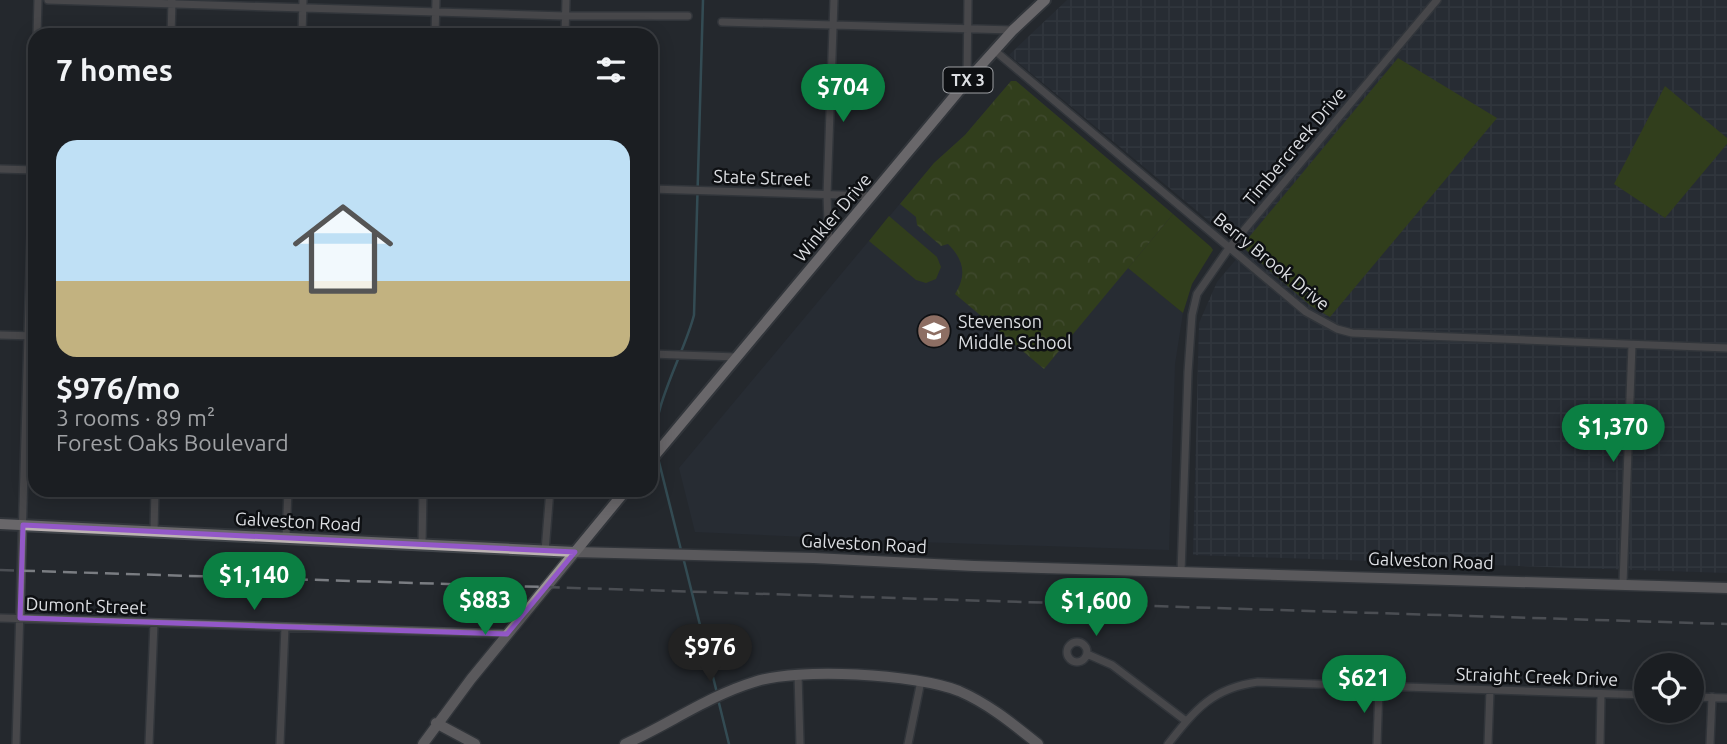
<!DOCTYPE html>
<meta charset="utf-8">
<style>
body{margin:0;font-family:Ubuntu,sans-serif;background:#24272a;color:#f1f3f6;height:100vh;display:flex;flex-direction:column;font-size:26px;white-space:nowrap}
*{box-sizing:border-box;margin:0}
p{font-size:23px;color:#a0a2a5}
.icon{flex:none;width:38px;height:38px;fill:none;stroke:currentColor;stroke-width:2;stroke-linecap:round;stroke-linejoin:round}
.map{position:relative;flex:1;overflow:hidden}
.side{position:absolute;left:28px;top:28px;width:630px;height:469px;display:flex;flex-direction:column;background:#1b1e22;border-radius:21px;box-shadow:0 4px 18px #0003,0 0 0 2px #393c40}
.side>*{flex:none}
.fabs{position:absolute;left:1634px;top:653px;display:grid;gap:14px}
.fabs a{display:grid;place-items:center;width:70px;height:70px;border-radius:50%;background:#1b1e22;box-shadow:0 4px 18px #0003,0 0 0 2px #393c40;font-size:35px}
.price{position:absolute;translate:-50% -60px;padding:0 16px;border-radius:24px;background:#0b8043;color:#fff;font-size:23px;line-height:46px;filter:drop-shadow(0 2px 4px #0008)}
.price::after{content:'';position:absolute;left:50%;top:42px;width:21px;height:16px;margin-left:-10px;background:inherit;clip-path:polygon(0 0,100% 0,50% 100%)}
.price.current{background:#222;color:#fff}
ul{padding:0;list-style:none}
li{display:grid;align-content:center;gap:14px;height:371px;padding:0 28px}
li+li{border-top:2px solid #393c40}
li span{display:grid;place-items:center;height:217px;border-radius:21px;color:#555}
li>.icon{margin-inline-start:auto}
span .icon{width:126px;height:126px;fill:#fffc;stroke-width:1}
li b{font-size:30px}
h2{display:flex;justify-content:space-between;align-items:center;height:84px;padding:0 28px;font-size:30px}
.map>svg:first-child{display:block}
.built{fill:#2a313b}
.industrial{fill:url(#industrial-grid)}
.grass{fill:#425907}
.park{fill:url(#park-crowns)}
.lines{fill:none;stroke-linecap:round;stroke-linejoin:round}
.stream{stroke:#467781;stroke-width:2.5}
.street-casing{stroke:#41454a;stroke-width:10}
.secondary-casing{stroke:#41454a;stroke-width:13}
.primary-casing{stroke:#41454a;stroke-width:14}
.street{stroke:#716d6d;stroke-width:7}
.secondary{stroke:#9c9594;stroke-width:10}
.primary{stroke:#bcb3b3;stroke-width:10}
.rail{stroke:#7a7d82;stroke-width:2.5;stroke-dasharray:14 7;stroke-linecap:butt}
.marked{fill:none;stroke:#9358c8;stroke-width:5;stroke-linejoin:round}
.labels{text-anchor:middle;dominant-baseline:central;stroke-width:5;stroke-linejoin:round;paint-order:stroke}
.shield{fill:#0e1013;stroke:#9ea0a4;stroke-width:2}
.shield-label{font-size:16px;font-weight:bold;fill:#dcdee2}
.street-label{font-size:18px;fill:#dcdee2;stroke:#0e1013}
.poi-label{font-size:18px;fill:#dcdee2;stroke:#0e1013;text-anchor:start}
</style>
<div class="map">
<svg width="1727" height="744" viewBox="0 0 1727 744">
<defs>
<pattern id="industrial-grid" width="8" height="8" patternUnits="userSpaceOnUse" patternTransform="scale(1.75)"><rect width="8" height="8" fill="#2a313b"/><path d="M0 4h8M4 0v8" fill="none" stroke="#3e454e"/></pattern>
<pattern id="park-crowns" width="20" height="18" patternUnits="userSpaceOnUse" patternTransform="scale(1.75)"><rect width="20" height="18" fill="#425907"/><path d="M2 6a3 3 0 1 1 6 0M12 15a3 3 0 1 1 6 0" fill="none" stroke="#5d702b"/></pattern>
</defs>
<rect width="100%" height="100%" fill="#24282d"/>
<path class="built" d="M1011 81H1016L1173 214 1129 268 1183 313 1175 364 1169 550 919 542 695 532 679 468 934 163 965 135Z"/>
<path class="industrial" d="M1067 0H1727V573L1193 555 1199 323 1217 282 1244 250 1009 55Z"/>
<path class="grass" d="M1398 58 1497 118 1330 317 1311 306 1246 250 1245 242Z
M1665 86 1727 138V144L1665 218 1614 184Z
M1173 214 1211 247 1213 250 1192 284 1183 313 1128 268Z
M889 216 937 257 941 267 936 279 926 283 916 280 869 241Z"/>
<path class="park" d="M1011 81H1016L1173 214 1044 369 955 294C967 275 964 260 948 244L941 246 917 225 916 217 900 204 934 163 965 135Z"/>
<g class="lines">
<path class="stream" d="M656 448C649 412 685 352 694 315L703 0
M658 458 681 550
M683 557 717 693
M718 699 729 744"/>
<g class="street-casing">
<path id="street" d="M48 0 565 16H688
M722 22 1013 30
M37 35 38 0
M171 35 172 1
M302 35 303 0
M435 35 436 0
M565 35 566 0
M994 50 1306 312 1337 329 1352 333 1727 348
M967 80 968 0
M0 169 35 170
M651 189 872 196
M829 248 827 195 834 0
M0 335 35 336
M651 354 737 357
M154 531 155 490
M286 538 288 490
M422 544 423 490
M545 551 550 490
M1181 572 1188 372 1192 315 1197 294 1229 248 1437 0
M1623 583 1632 345
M0 618 507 634
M1067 652a10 10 0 1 1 20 0a10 10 0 1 1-20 0Z
M1087 654 1112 665 1186 721
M798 674 800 744
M1692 697 1727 698
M16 744 35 98
M149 744 154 623
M280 744 285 627
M908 744 921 681
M1168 744C1195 710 1212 688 1258 682L1647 695
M1377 744 1379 687
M1488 744 1490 690
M1600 744 1601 694
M1710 744 1712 697"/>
</g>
<g class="secondary-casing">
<path id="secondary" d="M436 723 475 744
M423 744 471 679 575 552 814 558 974 566 1727 588
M625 744C668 725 708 696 754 682 798 667 916 674 959 691 989 704 1013 724 1038 744"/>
</g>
<g class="primary-casing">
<path id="primary" d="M651 460 967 81 1013 30 1045 0
M0 524 575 552 626 490"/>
</g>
<use href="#street" class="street"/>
<use href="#secondary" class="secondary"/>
<use href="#primary" class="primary"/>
<path class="rail" d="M0 570 1727 624"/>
</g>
<path d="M0 0H1727V744H0ZM23 525 575 552 507 634 20 618Z" fill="#24282d" fill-opacity=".55" fill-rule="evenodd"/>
<path class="marked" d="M23 525 575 552 507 634 20 618Z"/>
<defs>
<g id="school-disc" transform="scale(1.75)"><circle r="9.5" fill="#8d6e63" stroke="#0e1013"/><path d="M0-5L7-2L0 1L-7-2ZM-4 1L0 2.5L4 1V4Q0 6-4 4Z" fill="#fff"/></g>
</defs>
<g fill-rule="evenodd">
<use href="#school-disc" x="934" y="331"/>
</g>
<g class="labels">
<rect class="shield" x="943.5" y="67.5" width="49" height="25" rx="5"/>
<g class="shield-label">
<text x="968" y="80">TX 3</text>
</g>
<g class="street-label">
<text transform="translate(1294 146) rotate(-50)">Timbercreek Drive</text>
<text transform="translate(762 177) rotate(2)">State Street</text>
<text transform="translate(832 217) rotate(-50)">Winkler Drive</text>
<text transform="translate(1272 261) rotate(39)">Berry Brook Drive</text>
<text transform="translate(298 521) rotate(3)">Galveston Road</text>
<text transform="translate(864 543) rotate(3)">Galveston Road</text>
<text transform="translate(1431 560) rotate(2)">Galveston Road</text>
<text transform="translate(86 605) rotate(2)">Dumont Street</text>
<text transform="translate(1537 676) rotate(2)">Straight Creek Drive</text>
</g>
<g class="poi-label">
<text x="958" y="321">Stevenson<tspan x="958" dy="21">Middle School</tspan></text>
</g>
</g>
</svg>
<div class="fabs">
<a><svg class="icon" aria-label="locate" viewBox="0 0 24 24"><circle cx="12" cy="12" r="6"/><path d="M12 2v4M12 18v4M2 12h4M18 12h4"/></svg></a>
</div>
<b class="price" style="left:843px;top:124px">$704</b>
<b class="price" style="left:1613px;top:464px">$1,370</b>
<b class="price" style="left:254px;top:612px">$1,140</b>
<b class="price" style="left:485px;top:637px">$883</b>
<b class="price" style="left:1096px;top:638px">$1,600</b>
<b class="price current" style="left:710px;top:684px">$976</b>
<b class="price" style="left:1364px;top:715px">$621</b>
<section class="side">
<h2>7 homes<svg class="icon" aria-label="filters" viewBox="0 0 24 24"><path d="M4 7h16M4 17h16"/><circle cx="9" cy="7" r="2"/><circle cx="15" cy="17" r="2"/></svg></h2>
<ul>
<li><span style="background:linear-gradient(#bfe0f5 65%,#c2b280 0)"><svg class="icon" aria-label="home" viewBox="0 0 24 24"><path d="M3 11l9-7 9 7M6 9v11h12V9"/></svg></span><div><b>$976/mo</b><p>3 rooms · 89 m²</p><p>Forest Oaks Boulevard</p></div></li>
</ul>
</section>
</div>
